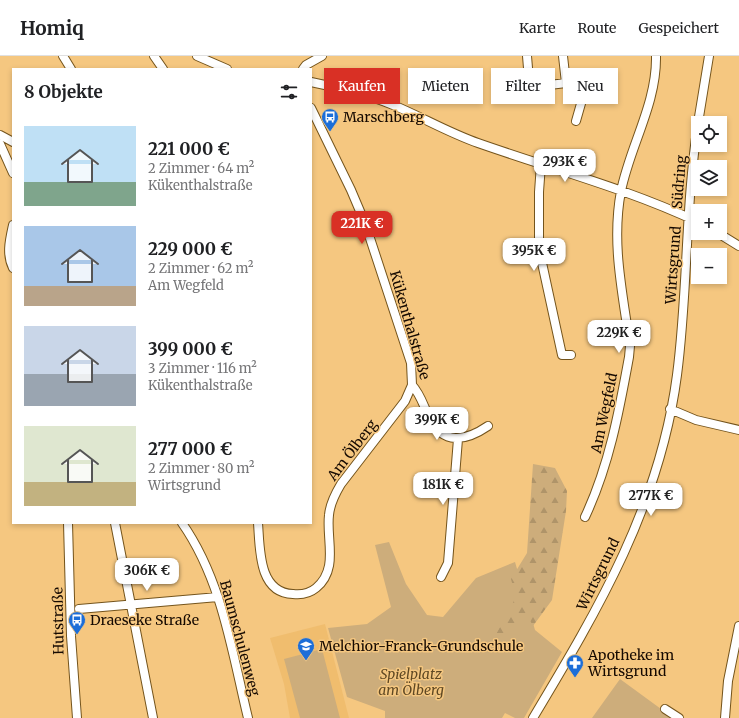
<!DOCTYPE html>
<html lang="de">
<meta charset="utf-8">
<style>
body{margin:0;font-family:Merriweather,serif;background:#f6f6f6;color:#202124;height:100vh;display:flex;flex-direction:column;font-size:15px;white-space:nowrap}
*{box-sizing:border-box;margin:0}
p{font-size:13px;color:#757577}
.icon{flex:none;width:22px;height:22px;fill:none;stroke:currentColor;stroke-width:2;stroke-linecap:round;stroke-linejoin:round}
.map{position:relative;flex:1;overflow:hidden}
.drawer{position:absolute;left:12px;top:12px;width:300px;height:456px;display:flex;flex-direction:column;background:#fff;border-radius:0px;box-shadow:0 2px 6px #0003}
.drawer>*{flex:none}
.guide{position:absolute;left:324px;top:12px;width:355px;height:36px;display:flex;gap:8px}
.fabs{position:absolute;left:691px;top:60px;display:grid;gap:8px}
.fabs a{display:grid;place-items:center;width:36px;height:36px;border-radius:0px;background:#fff;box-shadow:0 2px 6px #0003;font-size:20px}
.price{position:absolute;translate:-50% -34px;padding:0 9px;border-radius:8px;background:#fff;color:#222;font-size:13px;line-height:26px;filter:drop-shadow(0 1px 2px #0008)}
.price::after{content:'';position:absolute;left:50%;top:24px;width:12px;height:9px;margin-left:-6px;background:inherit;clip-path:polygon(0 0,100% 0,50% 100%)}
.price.current{background:#d93025;color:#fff}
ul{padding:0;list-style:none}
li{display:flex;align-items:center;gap:12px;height:100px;padding:0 12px}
li span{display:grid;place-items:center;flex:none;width:112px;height:80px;border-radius:0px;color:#555}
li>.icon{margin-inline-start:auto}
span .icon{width:48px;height:48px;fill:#fffc;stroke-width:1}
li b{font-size:17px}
h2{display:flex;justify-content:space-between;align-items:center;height:48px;padding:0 12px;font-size:17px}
.pill{padding:0 14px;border-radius:0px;background:#fff;box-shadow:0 2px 6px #0003;font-size:14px;line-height:36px}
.pill.current{background:#d93025;color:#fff}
header{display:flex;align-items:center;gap:24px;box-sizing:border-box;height:56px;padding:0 20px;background:#fff;border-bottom:1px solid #e0e0e0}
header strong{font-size:19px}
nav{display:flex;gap:22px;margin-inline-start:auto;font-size:14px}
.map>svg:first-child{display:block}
.built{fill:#f0bd6e}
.green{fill:#cdad7b}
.forest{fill:url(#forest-firs)}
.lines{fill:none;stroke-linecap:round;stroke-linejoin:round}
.minor-casing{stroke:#74541c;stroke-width:10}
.minor{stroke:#fff;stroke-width:8}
.labels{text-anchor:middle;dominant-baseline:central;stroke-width:3;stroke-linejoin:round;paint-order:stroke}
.poi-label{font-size:14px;fill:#150900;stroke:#f5c780;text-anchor:start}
.street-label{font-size:14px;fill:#150900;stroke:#f5c780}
.park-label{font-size:14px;font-style:italic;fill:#5f4823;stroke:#f5c780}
</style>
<header>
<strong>Homiq</strong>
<nav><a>Karte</a><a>Route</a><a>Gespeichert</a></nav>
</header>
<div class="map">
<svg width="739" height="662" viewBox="0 0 739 662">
<defs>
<pattern id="forest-firs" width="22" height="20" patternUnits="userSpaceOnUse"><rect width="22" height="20" fill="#cdad7b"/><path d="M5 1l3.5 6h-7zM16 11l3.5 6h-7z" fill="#af9469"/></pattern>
</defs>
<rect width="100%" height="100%" fill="#f5c780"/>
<path class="built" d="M325 568 349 662H290L284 628 270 582Z"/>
<path class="green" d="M389 486 406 528 427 559 443 561 476 522 515 506 535 574 562 596 524 662H515L505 657 502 662H385V655L347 641 328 572 367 568 391 551 375 489Z
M322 593 340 662H300L284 603Z
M620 623 672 661V662H592Z"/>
<path class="forest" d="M533 408 555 412 567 435 566 455 552 544 533 570 526 557 498 597 486 596 513 548 515 538 511 523 527 497Z"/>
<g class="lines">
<g class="minor-casing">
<path id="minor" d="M63 0 71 13
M154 0 163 13
M197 0 227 13
M527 0 529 24 533 31 566 27 563 0
M303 13 306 9 322 0
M311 26C339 32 367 38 393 49 422 61 449 77 478 87 552 113 628 133 698 166
M566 27 581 25 582 44 576 65
M698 67 709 0
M0 79 13 86
M0 88 13 117
M541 108 539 136V193L562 299H571
M13 169C10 183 6 198 13 212
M718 177 739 190
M412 329C421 339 423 349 429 361 443 390 466 385 488 370
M670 353 696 364 739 374
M585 461C609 410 619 356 629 301L630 290C623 238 611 188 621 135 630 90 657 47 656 0
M68 467 71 580 77 662
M115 467 153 662
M182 467C222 524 232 596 248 662
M258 467C260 492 258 537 293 538 302 539 310 537 316 532 339 513 326 484 329 459 330 448 335 438 341 428L405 345 412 329 411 307 365 167 351 134 311 52
M441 521 448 507 458 383
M79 553 218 541
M665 653 679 662
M533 662C599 552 660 449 677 319 688 236 685 151 698 68
M725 662 728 625 739 570"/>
</g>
<use href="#minor" class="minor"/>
</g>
<defs>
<g id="bus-pin" transform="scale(0.9)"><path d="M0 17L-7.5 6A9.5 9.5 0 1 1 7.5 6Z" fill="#1c6ed8" stroke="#f5c780"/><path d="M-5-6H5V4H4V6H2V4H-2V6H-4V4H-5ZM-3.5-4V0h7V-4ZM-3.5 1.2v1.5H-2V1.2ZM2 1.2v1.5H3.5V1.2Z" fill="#fff"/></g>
<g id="school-pin" transform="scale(0.9)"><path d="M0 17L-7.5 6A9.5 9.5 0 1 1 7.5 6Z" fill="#1c6ed8" stroke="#f5c780"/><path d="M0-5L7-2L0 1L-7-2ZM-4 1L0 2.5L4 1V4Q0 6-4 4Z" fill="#fff"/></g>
<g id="pharmacy-pin" transform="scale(0.9)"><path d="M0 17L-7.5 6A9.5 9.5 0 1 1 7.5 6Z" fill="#1c6ed8" stroke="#f5c780"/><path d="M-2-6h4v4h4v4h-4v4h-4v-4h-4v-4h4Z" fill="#fff"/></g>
</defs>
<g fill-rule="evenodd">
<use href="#bus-pin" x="330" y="61"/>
<use href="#bus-pin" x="77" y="564"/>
<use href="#school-pin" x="306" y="590"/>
<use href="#pharmacy-pin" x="575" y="607"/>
</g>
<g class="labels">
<g class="poi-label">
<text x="343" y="61">Marschberg</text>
<text x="90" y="564">Draeseke Straße</text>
<text x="319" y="590">Melchior-Franck-Grundschule</text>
<text x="588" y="599">Apotheke im<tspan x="588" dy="16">Wirtsgrund</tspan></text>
</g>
<g class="street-label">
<text transform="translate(679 126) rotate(-85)">Südring</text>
<text transform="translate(673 209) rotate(-86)">Wirtsgrund</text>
<text transform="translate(410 269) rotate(74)">Kükenthalstraße</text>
<text transform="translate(604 357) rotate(-78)">Am Wegfeld</text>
<text transform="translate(352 394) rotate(-53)">Am Ölberg</text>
<text transform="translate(598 518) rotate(-64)">Wirtsgrund</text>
<text transform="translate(58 565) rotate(-91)">Hutstraße</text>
<text transform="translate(240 582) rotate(75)">Baumschulenweg</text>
</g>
<g class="park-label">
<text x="411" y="618">Spielplatz<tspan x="411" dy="16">am Ölberg</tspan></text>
</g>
</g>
</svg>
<div class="fabs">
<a><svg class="icon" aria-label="locate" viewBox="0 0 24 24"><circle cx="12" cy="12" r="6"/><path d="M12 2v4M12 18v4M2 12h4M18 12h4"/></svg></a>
<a><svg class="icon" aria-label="layers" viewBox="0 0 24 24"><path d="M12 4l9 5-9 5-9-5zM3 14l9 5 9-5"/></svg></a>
<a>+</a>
<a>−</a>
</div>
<b class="price" style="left:565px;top:127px">293K €</b>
<b class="price current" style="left:362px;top:189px">221K €</b>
<b class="price" style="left:534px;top:216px">395K €</b>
<b class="price" style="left:619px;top:298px">229K €</b>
<b class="price" style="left:437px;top:385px">399K €</b>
<b class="price" style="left:443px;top:450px">181K €</b>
<b class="price" style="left:651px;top:461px">277K €</b>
<b class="price" style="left:147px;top:536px">306K €</b>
<div class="guide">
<a class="pill current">Kaufen</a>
<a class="pill">Mieten</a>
<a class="pill">Filter</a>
<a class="pill">Neu</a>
</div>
<section class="drawer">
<h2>8 Objekte<svg class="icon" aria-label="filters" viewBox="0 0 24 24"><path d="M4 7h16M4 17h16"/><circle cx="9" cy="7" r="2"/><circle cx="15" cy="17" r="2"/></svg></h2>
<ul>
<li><span style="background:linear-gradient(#bfe0f5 70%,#7fa58c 0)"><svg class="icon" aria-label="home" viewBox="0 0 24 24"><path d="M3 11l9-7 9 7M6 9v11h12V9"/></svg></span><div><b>221 000 €</b><p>2 Zimmer · 64 m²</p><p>Kükenthalstraße</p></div></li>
<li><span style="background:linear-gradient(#a9c7e8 75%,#b9a48a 0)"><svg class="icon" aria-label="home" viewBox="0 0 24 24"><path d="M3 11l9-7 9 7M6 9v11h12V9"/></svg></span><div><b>229 000 €</b><p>2 Zimmer · 62 m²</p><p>Am Wegfeld</p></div></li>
<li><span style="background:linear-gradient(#c9d6e8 60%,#9aa5b1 0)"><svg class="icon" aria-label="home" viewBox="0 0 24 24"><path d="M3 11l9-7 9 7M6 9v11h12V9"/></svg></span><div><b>399 000 €</b><p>3 Zimmer · 116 m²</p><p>Kükenthalstraße</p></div></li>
<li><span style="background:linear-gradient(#dfe7d0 70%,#c2b280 0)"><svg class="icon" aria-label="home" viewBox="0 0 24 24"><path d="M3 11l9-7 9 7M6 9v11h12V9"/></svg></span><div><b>277 000 €</b><p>2 Zimmer · 80 m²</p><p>Wirtsgrund</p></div></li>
</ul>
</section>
</div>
